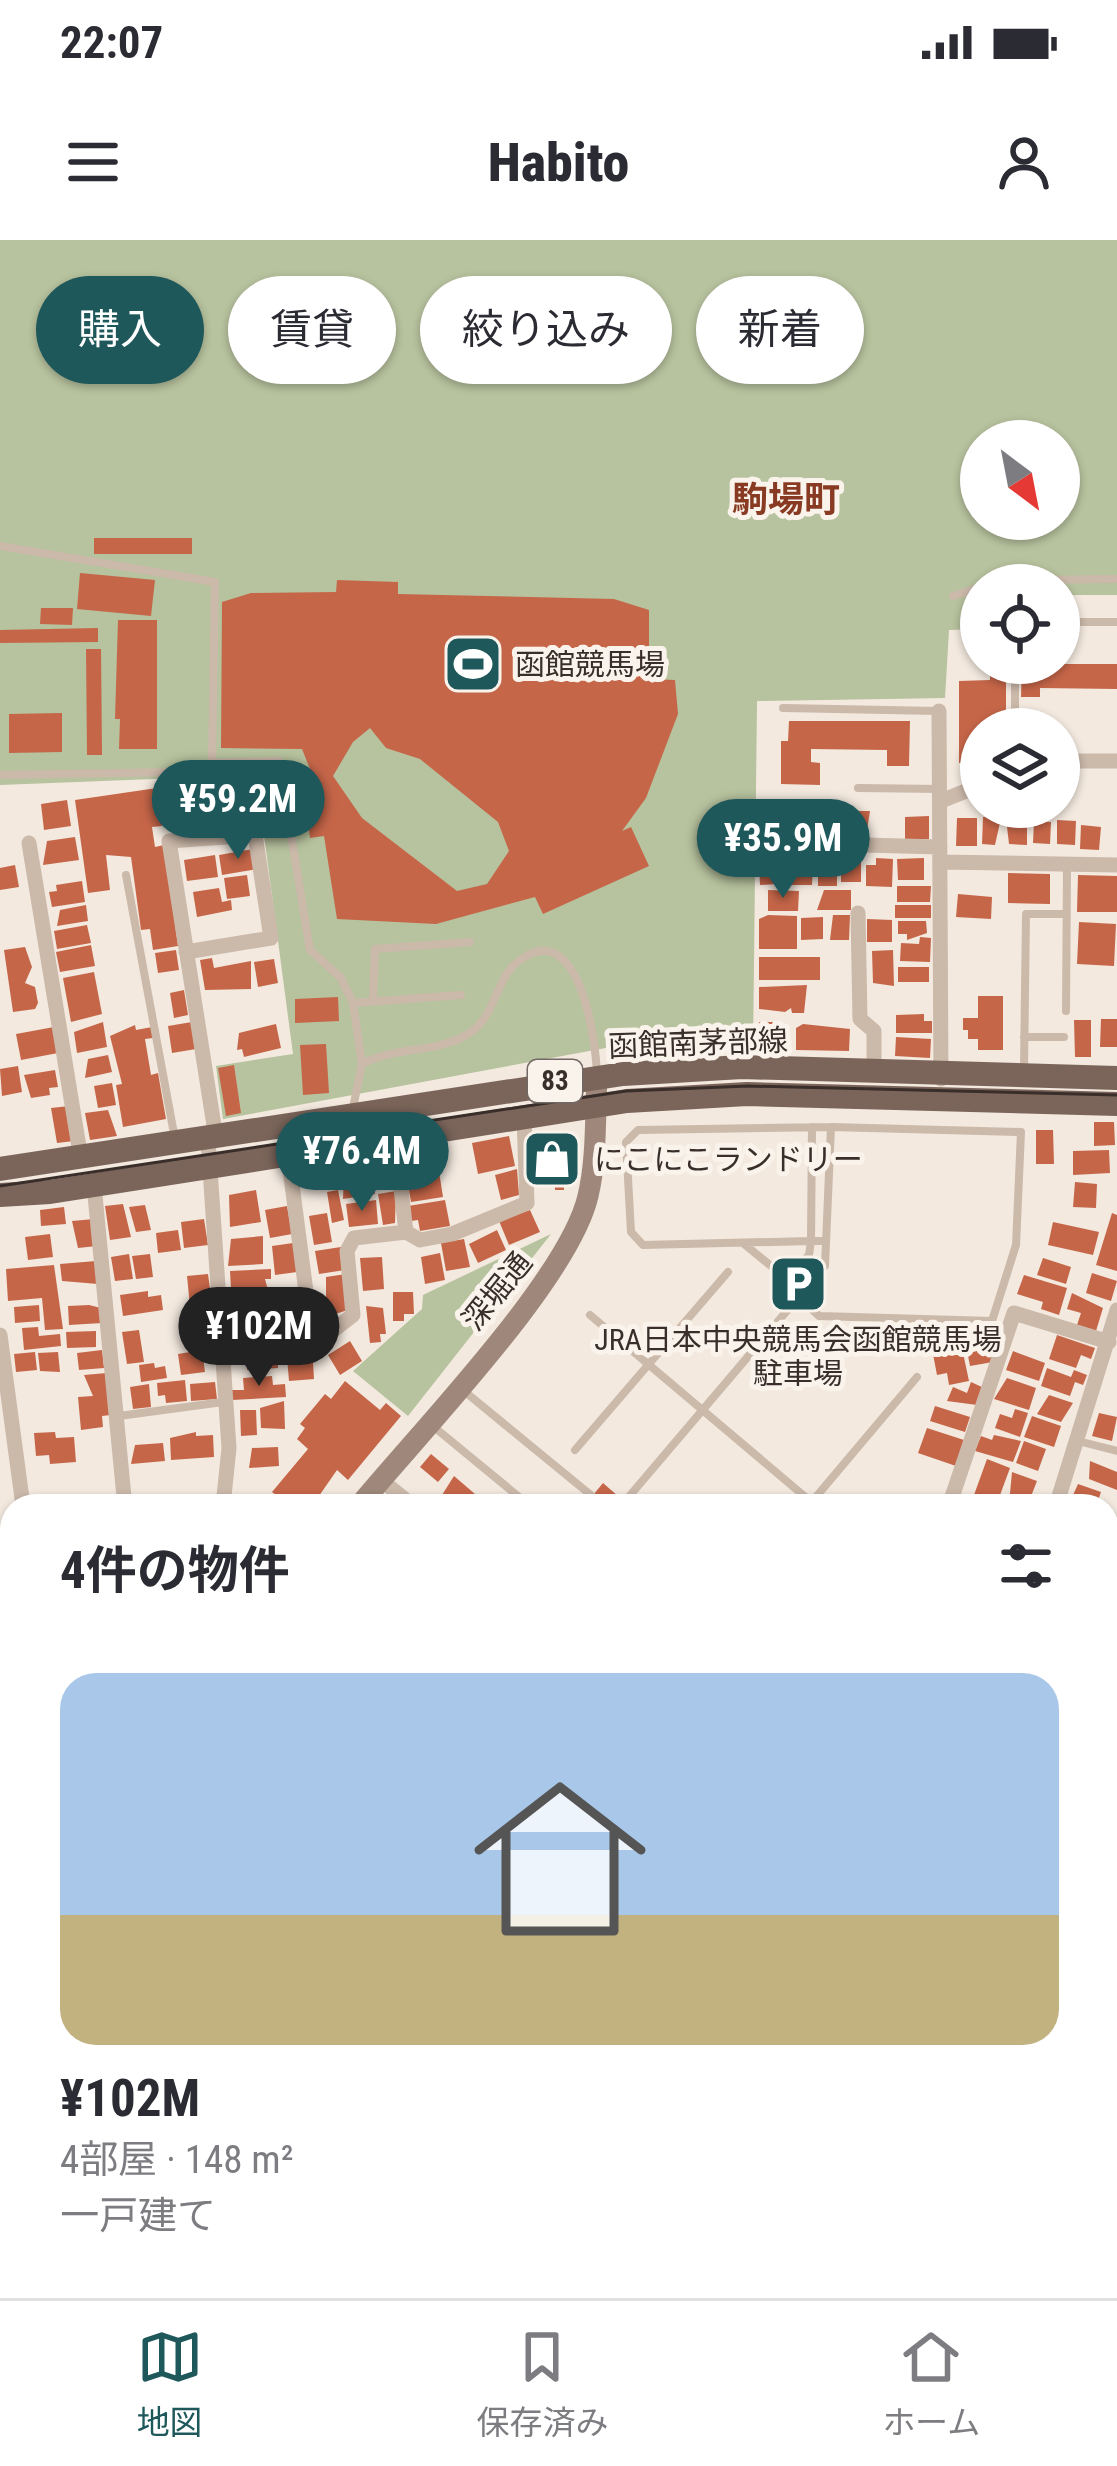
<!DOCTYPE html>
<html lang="ja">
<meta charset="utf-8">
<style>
body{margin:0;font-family:"Roboto Condensed","Noto Sans JP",sans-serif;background:#f7f7f7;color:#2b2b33;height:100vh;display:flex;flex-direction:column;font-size:45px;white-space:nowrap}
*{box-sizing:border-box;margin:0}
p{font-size:39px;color:#7c7c81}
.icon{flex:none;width:66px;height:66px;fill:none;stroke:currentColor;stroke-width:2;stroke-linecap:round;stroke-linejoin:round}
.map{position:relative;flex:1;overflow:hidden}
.panel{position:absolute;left:0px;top:1254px;width:1119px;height:804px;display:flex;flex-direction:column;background:#fff;border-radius:36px 36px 0 0;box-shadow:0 3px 9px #0004}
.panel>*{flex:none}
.banner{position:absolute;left:36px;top:36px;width:1047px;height:108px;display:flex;gap:24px}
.needle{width:78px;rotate:148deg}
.fabs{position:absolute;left:960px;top:180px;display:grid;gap:24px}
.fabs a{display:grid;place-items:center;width:120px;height:120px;border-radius:50%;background:#fff;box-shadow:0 3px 9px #0004;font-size:60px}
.price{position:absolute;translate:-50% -102px;padding:0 27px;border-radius:42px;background:#1f585b;color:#fff;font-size:39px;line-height:78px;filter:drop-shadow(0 3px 6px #0008)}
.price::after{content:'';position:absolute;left:50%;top:72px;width:36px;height:27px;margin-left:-18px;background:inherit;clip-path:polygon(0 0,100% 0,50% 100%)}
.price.selected{background:#222;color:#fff}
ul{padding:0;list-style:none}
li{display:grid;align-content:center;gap:24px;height:636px;padding:0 60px}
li+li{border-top:3px solid #e1e1e2}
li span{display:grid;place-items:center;height:372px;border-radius:36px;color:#555}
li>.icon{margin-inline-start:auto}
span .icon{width:216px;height:216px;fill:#fffc;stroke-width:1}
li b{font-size:51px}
h2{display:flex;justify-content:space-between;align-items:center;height:144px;padding:0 60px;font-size:51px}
.chip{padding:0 42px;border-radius:54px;background:#fff;box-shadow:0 3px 9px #0004;font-size:42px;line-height:108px}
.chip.selected{background:#1f585b;color:#fff}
.status{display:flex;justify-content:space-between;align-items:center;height:84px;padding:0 60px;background:#fff;direction:ltr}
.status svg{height:33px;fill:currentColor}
header{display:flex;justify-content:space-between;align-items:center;height:156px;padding:0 60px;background:#fff;font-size:54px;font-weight:800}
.tabs{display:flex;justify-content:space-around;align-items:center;height:168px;border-top:3px solid #e1e1e2;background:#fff;font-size:33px;color:#7c7c81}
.tabs a{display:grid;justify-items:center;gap:6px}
.tabs .selected{color:#1f585b}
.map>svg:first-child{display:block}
.green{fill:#b7c29e;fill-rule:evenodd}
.building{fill:#c66649;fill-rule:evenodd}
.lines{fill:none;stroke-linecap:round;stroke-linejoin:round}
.lane{stroke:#cbb9aa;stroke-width:8}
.street{stroke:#cbb9aa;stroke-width:15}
.secondary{stroke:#9f887b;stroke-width:21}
.primary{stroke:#7b655b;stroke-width:24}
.tram{stroke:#392e2a;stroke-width:3}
.labels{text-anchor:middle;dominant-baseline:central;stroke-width:10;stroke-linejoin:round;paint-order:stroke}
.shield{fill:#faf3eb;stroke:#736964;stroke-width:3}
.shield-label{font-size:27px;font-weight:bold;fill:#392e2a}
.poi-label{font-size:30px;fill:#392e2a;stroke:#faf3eb;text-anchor:start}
.street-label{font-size:30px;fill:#392e2a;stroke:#faf3eb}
.quarter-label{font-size:36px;font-weight:bold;fill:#883a22;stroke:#faf3eb}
</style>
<div class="status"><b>22:07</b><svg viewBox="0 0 49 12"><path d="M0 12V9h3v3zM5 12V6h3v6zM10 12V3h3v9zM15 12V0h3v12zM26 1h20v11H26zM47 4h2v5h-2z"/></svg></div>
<header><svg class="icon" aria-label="menu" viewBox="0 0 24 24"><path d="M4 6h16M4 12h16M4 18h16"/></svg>Habito<svg class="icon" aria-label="person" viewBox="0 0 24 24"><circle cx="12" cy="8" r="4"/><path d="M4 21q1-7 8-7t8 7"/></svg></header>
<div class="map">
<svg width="1117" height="2058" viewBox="0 0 1117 2058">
<rect width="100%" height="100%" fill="#f3e9df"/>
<path class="green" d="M0 0H1117V355H1059V345H981V389L949 390 945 458 757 461 753 808 611 807 223 879 216 826 293 814 256 535 0 545ZM981 201H1059V279H981Z
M551 994 408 1176 353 1131 422 1069 423 1055Z"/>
<path class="building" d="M94 298H192V314H94Z
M80 333 155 340 151 376 77 369Z
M337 340 398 342V354L614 359 649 370V439L675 440 678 474 646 558 622 591 631 587 649 626 543 674 535 657 436 684 337 679 324 596 310 598 303 540 314 539 302 509 221 508 222 362 251 353 336 352ZM370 488 386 508 420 519 498 582 509 611 487 644 457 651 362 578 333 536 353 502Z
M41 368H73L72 385 40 384Z
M118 380H157V509H119L120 479H115Z
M98 388V402L0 403V390Z
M86 409H101L102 515H87Z
M1022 424H1117V449L1040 448V457H1021Z
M990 431H1006V489H981V523H959V441L990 440Z
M62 473V512L9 513V474Z
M789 481H910L909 526H887V510L811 509V522L820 523V545L781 544V501H788Z
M190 544 192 559 165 568 162 548Z
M157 548 162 586 152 587 155 607 164 605 178 706 153 710 150 689 141 690 131 617 106 615 110 650 88 653 75 560Z
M251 551 256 585 242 587 238 552Z
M219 554 223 588 212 590 204 587 201 556Z
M67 560 71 586 44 590 41 564Z
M197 562 201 590 173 589 170 570Z
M819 569 838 570 837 595 818 594Z
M789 571H814V589L789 590Z
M844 571H870L866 597H844Z
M759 574H777V597H767L768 604H759Z
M929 576V599H905V577Z
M983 577 1001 578 995 605 982 604Z
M957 578H977V606H956Z
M1006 578 1027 579V605L1009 604Z
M1057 580 1076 581 1075 605 1057 604Z
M1034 581 1051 582 1050 604 1033 603Z
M1081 585 1101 587 1099 610 1080 609Z
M75 597 79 620 43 625 47 601Z
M253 609 257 629 222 635 219 615Z
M215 615 218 637 187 641 184 620Z
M876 618 893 619 892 647 866 646V625H876Z
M924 618V640H898L897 619Z
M818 622 837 623V646H818Z
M841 622H861V642H841Z
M759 623 780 624 778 644 760 645Z
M790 623H813L812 645H790Z
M15 625 19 647 0 650V628Z
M1008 633 1050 634V664L1008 663Z
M247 635 250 656 227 659 224 638Z
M1078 635 1117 636V672H1077Z
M82 641 85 662 52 667 49 652 57 651 56 645Z
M897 646H931L930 662H897Z
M219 648 222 662 231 660 232 670 197 677 193 652Z
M768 650 799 651 798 671H768Z
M824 650H851V670H817Z
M958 654 992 657 991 679 956 677Z
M86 665 88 681 57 686 60 670Z
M895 665H931V678H895Z
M768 675 797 676V709H759V679Z
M833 675H850L849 700H830Z
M823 677V699L801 700V678Z
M867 679 892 680V702H867Z
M898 681H926L927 693 907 700V694H898Z
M1079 682 1116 684 1114 726 1077 724Z
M87 685 91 703 57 709 54 691Z
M920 697 931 698 930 722 900 721 901 703 919 704Z
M91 705 95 726 60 732 56 712Z
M25 707 32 727 25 743 35 747 38 763 35 769 13 772 4 710Z
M176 710 179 730 158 733 155 713Z
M893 710 894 746 873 743 872 711Z
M759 717H820V740H759Z
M212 718 214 728 251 721V749L205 750 200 720Z
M274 719 278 743 258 747 254 722Z
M898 727H929V742H898Z
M94 732 102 774 71 782 63 738Z
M807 745 804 773H792L791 768 785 772 759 769V747Z
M184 750 188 775 174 778 170 753Z
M978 756H1003V810H978V799H968V790H963V778H978Z
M338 757 339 781 295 783V759Z
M924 774V781H932V793H896V775Z
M1101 779H1117V807H1100Z
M1074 780H1091V817H1075Z
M103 782 107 807 77 813 74 792Z
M192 782 196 809 172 813 168 786Z
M759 782H774L778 807H759Z
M276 784 281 808 244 817 242 809 237 810 239 793Z
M803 784 850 789 849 811 796 810V788Z
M135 785 136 790 152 787 153 798 145 799 151 835 158 833 166 879 123 887 116 845 122 844 110 796Z
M54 787 58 813 21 820 16 794Z
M896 797 931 799 930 818 895 816Z
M326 804 329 853 303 855 300 805Z
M108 815 112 832 85 838 88 819Z
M234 825 241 873 226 876 218 828Z
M18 826 22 852 2 856 0 829Z
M55 830 58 847 49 848 50 855 31 858 24 835Z
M112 843 116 865 98 868 94 846Z
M69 866 74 901 57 903 51 868Z
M108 870 117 896 90 900 85 873Z
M1094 882H1114L1115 905 1094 906Z
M1036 890H1053L1054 924H1036Z
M509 896 515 926 478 934 472 903Z
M563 907 564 950H555V942L533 944 530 909Z
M1109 910 1110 933 1073 935V911Z
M391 914 396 946 383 948 378 916Z
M375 915 380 945 374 946 375 954 343 959 344 934 358 932 356 919Z
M343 925 344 932 299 943 297 932Z
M438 925 443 957 411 962 408 945 417 944 415 928Z
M517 929 519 955 501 960 495 935Z
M1075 942 1097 944 1096 968 1073 967Z
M256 950 261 982 230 987 229 955Z
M338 950 344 980 332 983 327 952Z
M396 951 395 983 383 985 378 954Z
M376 960 378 984 349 987 346 964Z
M445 960 450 986 420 991 418 980 411 981 408 966Z
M123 964 131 997 110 1000 105 966Z
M145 965 151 990 136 992 129 967Z
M287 966 292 994 270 998 265 970Z
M64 967 66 984 41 986 40 970Z
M530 970 540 992 509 1005 499 981Z
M327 973 332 1002 314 1005 309 976Z
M1112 973 1117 975V1031L1096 1025Z
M94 979 97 1006 78 1008 72 981Z
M204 979 208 1005 184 1008 181 982Z
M1053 982 1099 992 1093 1015 1048 1005Z
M178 990 181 1010 158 1013 156 993Z
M497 990 506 1010 478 1023 469 1004Z
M50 994 53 1017 28 1020 25 997Z
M263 996V1024L228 1026 231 999Z
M464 999 470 1027 446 1031 441 1003Z
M293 1003 297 1032 275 1035 272 1006Z
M341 1007 345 1030 319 1034 315 1011Z
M440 1013 445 1040 425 1044 421 1017Z
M129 1014 133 1039 115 1041 111 1017Z
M150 1014 153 1037 136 1039 132 1016Z
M382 1017 384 1049 363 1051 360 1018Z
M1043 1018 1071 1027 1066 1044 1037 1035Z
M96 1021 98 1044 62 1041 60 1024Z
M54 1025 63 1089 45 1090 42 1058 8 1061 6 1029Z
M271 1029V1039H265L272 1065 232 1067 230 1031Z
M1092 1033 1117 1041 1111 1061 1086 1053Z
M208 1034 212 1063 190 1066 187 1036Z
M346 1034 351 1069 326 1077V1037Z
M1024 1035 1067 1048 1059 1075 1041 1069 1043 1062 1017 1054Z
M148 1051V1057L161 1055 163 1070 123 1076 120 1055Z
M393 1052H413L414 1074H404V1081H393Z
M1072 1053 1103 1068 1096 1091 1077 1085 1081 1073 1067 1069Z
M39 1065 40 1081 15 1083 14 1067Z
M89 1065 101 1068 102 1083 69 1085 68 1066Z
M366 1066 383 1068 386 1094H380L381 1102 370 1103Z
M302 1071 301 1094 281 1097 278 1074Z
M269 1076 270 1094 233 1095 237 1078Z
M213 1079 215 1105 195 1106 194 1080Z
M38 1087 39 1096 60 1094 61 1106 24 1110 22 1088Z
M139 1090 144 1122 127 1124 122 1092Z
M96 1091V1107L67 1108 66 1092Z
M997 1094 999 1103 990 1105 993 1122 970 1126 966 1105Z
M1057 1095 1095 1108 1091 1119 1081 1115 1076 1128 1049 1119Z
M350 1101 362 1121 340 1135 328 1115Z
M277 1104 278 1128 247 1130 246 1107Z
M962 1108 969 1141 949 1145 947 1133 937 1135 933 1114Z
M102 1110 104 1128 79 1130 77 1113Z
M202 1110 205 1132 181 1135 178 1114Z
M1013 1111 1045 1123 1039 1141 1006 1130Z
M35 1112 37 1130 16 1132 14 1114Z
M58 1112 60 1132 40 1131 38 1113Z
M296 1116 297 1121 313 1122 314 1139 289 1141 287 1117Z
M154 1123 155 1128 165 1126 167 1138 141 1142 139 1125Z
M1047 1128 1071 1137 1074 1130 1087 1135 1083 1145 1075 1142 1070 1156 1041 1146Z
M107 1133 111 1175 102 1176 103 1187 81 1190 78 1157 93 1156 84 1135Z
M272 1136 273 1145 285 1144 286 1157 232 1160 231 1150H244L243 1138Z
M1007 1138 1036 1148 1029 1170 994 1159Z
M185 1140 187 1161 166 1163 165 1155 158 1156 157 1143Z
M345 1141 380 1170 386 1163 401 1176 348 1240 337 1230 312 1266H278L283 1260 272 1252 308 1209 297 1199 305 1188 300 1184 325 1154 331 1159Z
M215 1142 217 1159 191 1161 190 1144Z
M971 1142 984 1148 977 1165 947 1161 953 1147 967 1153Z
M149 1144 151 1167 133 1169 130 1147Z
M1049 1155 1073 1163 1061 1182 1037 1174Z
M284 1161 285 1189 261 1188 260 1168Z
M935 1166 970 1177 965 1192 930 1181Z
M1015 1169 1028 1173 1020 1197 995 1188 1000 1174 1012 1178Z
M240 1170H256L257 1195 241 1196Z
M1099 1173 1117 1177 1112 1201 1092 1196Z
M1032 1176 1061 1186 1054 1207 1024 1197Z
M927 1188 964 1200 956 1226 918 1213Z
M55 1192 56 1198 74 1197 76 1222 50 1224 49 1215 36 1216 34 1193Z
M196 1192V1196L213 1195 214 1217 171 1220 170 1198Z
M994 1195 1021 1201 1013 1222 975 1211 981 1196 992 1200Z
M1024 1201 1046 1209 1038 1231 1016 1223Z
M163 1203 165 1221 131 1224 135 1205Z
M278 1207 279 1226 249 1228 252 1208Z
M431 1214 449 1229 438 1242 420 1227Z
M987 1219 1010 1228 996 1266H970Z
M1090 1221 1117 1232V1250L1089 1239Z
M1012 1232 1037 1241 1028 1264H1009Z
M454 1236 475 1254 465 1266H435Z
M603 1243 618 1256 609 1266H584Z
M1078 1244 1101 1252 1096 1266 1069 1264Z
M12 1815 6 1936 12 1948V2031L5 2017 11 2014 0 1992V1831Z
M30 2046H88L65 2058H36Z"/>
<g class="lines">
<path class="lane" d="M0 306 215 342 212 523 279 521 310 710 341 738 353 763 362 824
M988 345 1003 340 1117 339
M953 356 981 347
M1059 382H1117
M1015 423V489
M783 468 938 471
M0 535 178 532 212 523
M858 548 940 549
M126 635 175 899
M373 759 375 709 470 702
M353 763 461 755
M1066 771 1067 626
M1024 797H1064
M1024 830 1026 674H1066
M353 868 362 824C395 806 435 814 468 794 498 775 494 738 520 720 581 676 596 804 597 835
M812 887 811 1001 643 1005 631 992 626 902 638 890 831 887
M744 1004 803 1052
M787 1039 809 1015 811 1001H826
M590 1075 816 1266
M464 1151 592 1256
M119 1176 223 1162
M434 1187 530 1266
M1078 1201 1117 1211
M575 1210 728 1032
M810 1264 917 1137
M621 1266 825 1026 831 887 1021 892 1016 1005 992 1081 819 1076 799 1057
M735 2046 757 2058
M786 2058 793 2046"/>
<path class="street" d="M939 471 941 839
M1059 521H1117
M941 561 981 545
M29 603 81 919
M790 603 940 607
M940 622 1117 625
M858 673 860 779 874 791V830
M186 712 271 698 255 595 169 601 216 898
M208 900 229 1208 223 1266
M288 914 311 1090 322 1099 353 1075 347 1011 354 998 406 992 395 897
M94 945 124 1257
M406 992 420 1000 452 994 527 963 524 876
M0 1095 23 1266
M391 1248 413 1266
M949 1266 1014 1073 1109 1102
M1056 1266 1117 1070
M0 1378 12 1381
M1107 1487 1117 1484
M0 1488 12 1492
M1107 1539 1117 1561
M0 1595 12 1600
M1107 1882 1117 1887
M1107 1941 1117 1918
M1107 1970H1117
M481 2046 503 2058
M963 2046 980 2058
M1107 2046 1117 2045
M565 2058 590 2046
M704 2058 710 2046
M862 2058 870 2046
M1029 2058 1039 2046"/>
<path class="secondary" d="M359 1266C418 1194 569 1039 588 956 597 919 595 875 597 837
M1107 1683 1117 1679
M0 1734 12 1717
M315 2058 338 2046"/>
<path class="primary" d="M0 929 623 834 742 827 1117 838
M0 955 50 952 627 861 747 854 1117 864"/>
<path class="tram" d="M0 946 626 851 748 846 1117 855"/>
</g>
<defs>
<g id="stadium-square" transform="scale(3)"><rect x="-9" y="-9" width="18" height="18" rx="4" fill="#1f585b" stroke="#faf3eb"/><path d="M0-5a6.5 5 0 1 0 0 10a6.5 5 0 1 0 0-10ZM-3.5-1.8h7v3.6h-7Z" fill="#fff"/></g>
<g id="shop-square" transform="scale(3)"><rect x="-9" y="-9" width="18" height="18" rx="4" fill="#1f585b" stroke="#faf3eb"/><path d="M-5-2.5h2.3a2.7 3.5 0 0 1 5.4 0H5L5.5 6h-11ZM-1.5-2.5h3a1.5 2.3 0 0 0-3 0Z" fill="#fff"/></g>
<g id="parking-square" transform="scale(3)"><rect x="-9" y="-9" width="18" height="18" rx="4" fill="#1f585b" stroke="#faf3eb"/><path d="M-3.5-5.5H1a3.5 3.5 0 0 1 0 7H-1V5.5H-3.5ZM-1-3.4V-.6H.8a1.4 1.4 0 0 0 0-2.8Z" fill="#fff"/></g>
</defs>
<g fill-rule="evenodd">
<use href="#stadium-square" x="473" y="424"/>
<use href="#shop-square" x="552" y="919"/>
<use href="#parking-square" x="798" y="1044"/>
</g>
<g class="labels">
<rect class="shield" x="528" y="820" width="54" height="42" rx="9"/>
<g class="shield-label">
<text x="555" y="841">83</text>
</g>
<g class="poi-label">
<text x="515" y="424">函館競馬場</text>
<text x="594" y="919">にこにこランドリー</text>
<text x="798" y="1099" text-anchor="middle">JRA日本中央競馬会函館競馬場<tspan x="798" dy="34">駐車場</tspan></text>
</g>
<g class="street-label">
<text transform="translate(698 803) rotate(-2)">函館南茅部線</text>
<text transform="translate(497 1051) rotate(-51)">深堀通</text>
</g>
<g class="quarter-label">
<text x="786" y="260">駒場町</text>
</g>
</g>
</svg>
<div class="fabs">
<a><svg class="needle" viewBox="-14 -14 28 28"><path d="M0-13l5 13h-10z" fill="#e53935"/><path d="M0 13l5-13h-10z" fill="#7c7c81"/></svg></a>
<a><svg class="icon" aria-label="locate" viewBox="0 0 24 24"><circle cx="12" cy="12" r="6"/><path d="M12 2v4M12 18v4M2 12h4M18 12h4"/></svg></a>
<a><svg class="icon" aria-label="layers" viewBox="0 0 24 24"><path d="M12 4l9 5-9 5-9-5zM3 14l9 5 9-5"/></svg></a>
</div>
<b class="price" style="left:238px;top:622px">¥59.2M</b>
<b class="price" style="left:783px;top:661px">¥35.9M</b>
<b class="price" style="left:362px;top:974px">¥76.4M</b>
<b class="price selected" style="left:259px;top:1149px">¥102M</b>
<div class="banner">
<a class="chip selected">購入</a>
<a class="chip">賃貸</a>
<a class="chip">絞り込み</a>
<a class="chip">新着</a>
</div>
<section class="panel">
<h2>4件の物件<svg class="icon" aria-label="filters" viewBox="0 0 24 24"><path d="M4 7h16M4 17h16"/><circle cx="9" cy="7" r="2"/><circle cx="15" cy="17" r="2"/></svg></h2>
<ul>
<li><span style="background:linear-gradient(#a9c7e8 65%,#c2b280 0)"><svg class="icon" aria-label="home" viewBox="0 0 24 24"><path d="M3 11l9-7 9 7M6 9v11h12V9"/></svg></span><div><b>¥102M</b><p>4部屋 · 148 m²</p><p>一戸建て</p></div></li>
</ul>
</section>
</div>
<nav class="tabs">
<a class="selected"><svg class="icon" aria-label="map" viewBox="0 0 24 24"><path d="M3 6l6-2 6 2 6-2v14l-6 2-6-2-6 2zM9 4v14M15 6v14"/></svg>地図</a>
<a><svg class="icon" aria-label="saved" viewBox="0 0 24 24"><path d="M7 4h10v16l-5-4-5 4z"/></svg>保存済み</a>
<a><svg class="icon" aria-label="home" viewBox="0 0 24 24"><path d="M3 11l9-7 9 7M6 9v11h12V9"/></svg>ホーム</a>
</nav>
